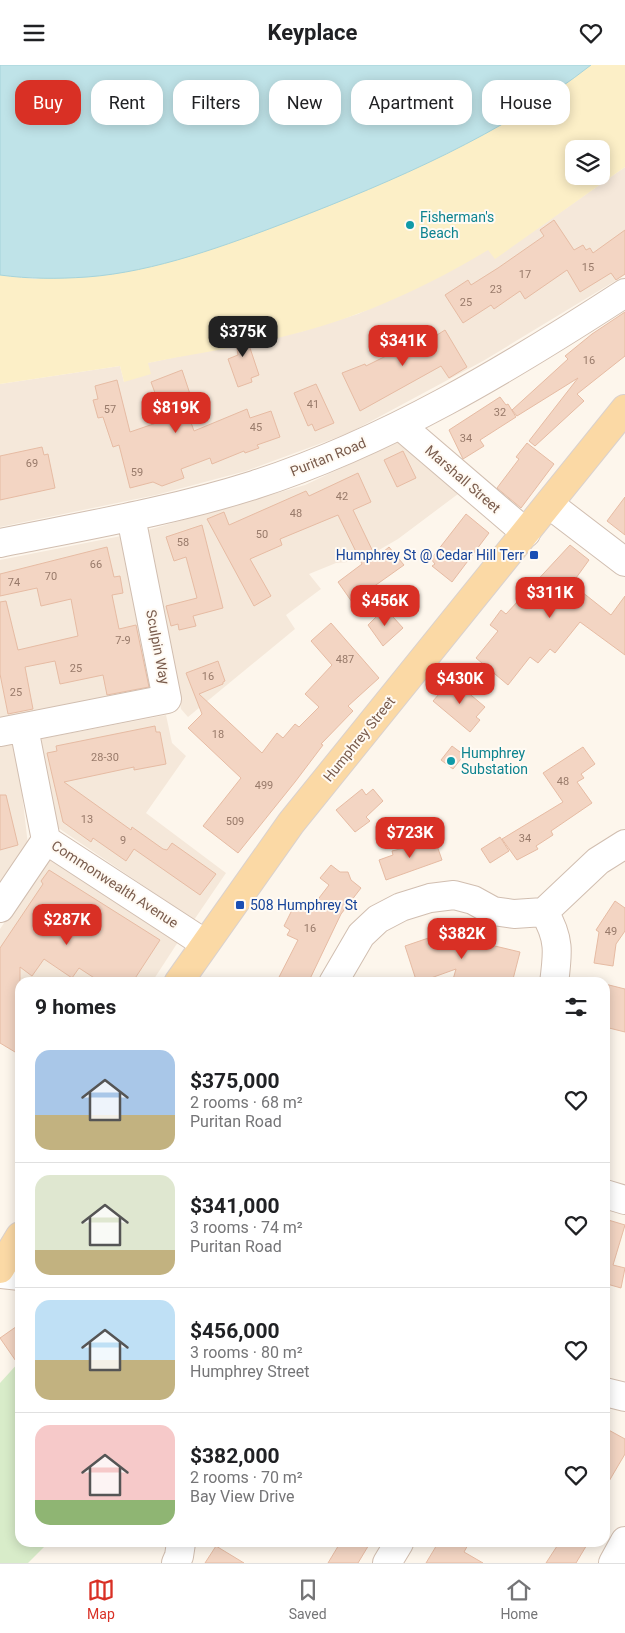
<!DOCTYPE html>
<meta charset="utf-8">
<style>
body{margin:0;font-family:Roboto,sans-serif;background:#f2f2f2;color:#202124;height:100vh;display:flex;flex-direction:column;font-size:19px;white-space:nowrap}
*{box-sizing:border-box;margin:0}
p{font-size:16px;color:#757577}
.icon{flex:none;width:28px;height:28px;fill:none;stroke:currentColor;stroke-width:2;stroke-linecap:round;stroke-linejoin:round}
.map{position:relative;flex:1;overflow:hidden}
.drawer{position:absolute;left:15px;top:912px;width:595px;height:570px;display:flex;flex-direction:column;background:#fff;border-radius:15px;box-shadow:0 2px 12px #0003}
.drawer>*{flex:none}
.guide{position:absolute;left:15px;top:15px;width:595px;height:45px;display:flex;gap:10px}
.controls{position:absolute;left:565px;top:75px;display:grid;gap:10px}
.controls a{display:grid;place-items:center;width:45px;height:45px;border-radius:10px;background:#fff;box-shadow:0 2px 12px #0003;font-size:25px}
.price{position:absolute;translate:-50% -42px;padding:0 11px;border-radius:10px;background:#d93025;color:#fff;font-size:16px;line-height:32px;filter:drop-shadow(0 1px 2px #0008)}
.price::after{content:'';position:absolute;left:50%;top:30px;width:15px;height:11px;margin-left:-8px;background:inherit;clip-path:polygon(0 0,100% 0,50% 100%)}
.price.current{background:#222;color:#fff}
ul{padding:0;list-style:none}
li{display:flex;align-items:center;gap:15px;height:125px;padding:0 20px}
li+li{border-top:1px solid #e0e0e0}
li span{display:grid;place-items:center;flex:none;width:140px;height:100px;border-radius:15px;color:#555}
li>.icon{margin-inline-start:auto}
span .icon{width:60px;height:60px;fill:#fffc;stroke-width:1}
li b{font-size:21px}
h2{display:flex;justify-content:space-between;align-items:center;height:60px;padding:0 20px;font-size:21px}
.chip{padding:0 18px;border-radius:15px;background:#fff;box-shadow:0 2px 12px #0003;font-size:18px;line-height:45px}
.chip.current{background:#d93025;color:#fff}
header{display:flex;justify-content:space-between;align-items:center;height:65px;padding:0 20px;background:#fff;font-size:22px;font-weight:700}
.menu{display:flex;justify-content:space-around;align-items:center;height:70px;border-top:1px solid #e0e0e0;background:#fff;font-size:14px;color:#757577}
.menu a{display:grid;justify-items:center;gap:2px}
.menu .current{color:#d93025}
.map>svg:first-child{display:block}
.residential{fill:#f5e8da}
.green{fill:#d8ecc9}
.sand{fill:#fcefc7;fill-rule:evenodd}
.water{fill:#bfe3e8;stroke:#a5d3da}
.building{fill:#f3d5c3;stroke:#e6bba3}
.lines{fill:none;stroke-linecap:round;stroke-linejoin:round}
.minor-casing{stroke:#d1beb0;stroke-width:30}
.major-casing{stroke:#dad1cd;stroke-width:30}
.minor{stroke:#fff;stroke-width:28}
.major{stroke:#fbd9a5;stroke-width:28}
.culture-dot{fill:#0f9aa8;stroke:#fffaf3;stroke-width:2}
.transit-dot{fill:#1a4fb4;stroke:#fffaf3;stroke-width:2}
.labels{text-anchor:middle;dominant-baseline:central;stroke-width:4;stroke-linejoin:round;paint-order:stroke}
.number-label{font-size:11px;fill:#987a6a}
.culture-label{font-size:14px;fill:#0d838f;stroke:#fffaf3;text-anchor:start}
.street-label{font-size:14px;fill:#7a5c4d;stroke:#fffaf3}
.transit-label{font-size:14px;fill:#164399;stroke:#fffaf3;text-anchor:end}
</style>
<header><svg class="icon" aria-label="menu" viewBox="0 0 24 24"><path d="M4 6h16M4 12h16M4 18h16"/></svg>Keyplace<svg class="icon" aria-label="heart" viewBox="0 0 24 24"><path d="M12 20l-8-8c-3-5 5-10 8-4 3-6 11-1 8 4z"/></svg></header>
<div class="map">
<svg width="625" height="1498" viewBox="0 0 625 1498">
<rect width="100%" height="100%" fill="#fdf6ec"/>
<path class="residential" d="M625 102V210L483 296 349 368 246 406 156 430 0 462V319L120 301 124 317 147 298 300 267 358 249 431 216 488 184 495 193Z
M399 376 458 429 398 474 360 496 336 498 309 509 321 524 286 550 295 564 188 652 181 644 148 465 305 420Z
M126 470 159 627 0 658V495Z
M166 650 172 678 186 691 146 748 226 808 194 855 51 758 40 674Z
M16 677 28 780 0 824V680Z
M47 794H59L178 877 152 917H26L0 903V864Z"/>
<path class="green" d="M20 1296V1401L15 1416 20 1420V1478H48L28 1498H0V1318Z"/>
<path class="sand" d="M591 0H625V102L495 194 488 185C430 220 366 250 301 267 251 281 198 288 148 298L151 309 124 317 120 301 0 319V210L36 214 328 141 450 87 513 52ZM574 84H601V111H574Z"/>
<path class="water" d="M0 0H591C503 69 394 116 290 156 227 180 155 207 87 212 57 214 29 214 0 210Z"/>
<path class="building" d="M554 155 574 185 583 180 586 185 590 183 593 188 625 165V209L616 215 611 208 580 227 567 205 525 234 520 226 494 244 491 240 463 258 445 230 468 215 471 220 498 203 544 171 540 165Z
M625 247V291L577 329 584 336 535 381 529 376 578 313 517 351 512 345 568 294 565 291 592 269Z
M241 256 259 310 251 313 252 317 238 322 228 294 238 290 233 259Z
M413 265 421 280 445 265 467 302 449 313 441 301 360 346 342 308 365 299 366 301 390 289 394 286 390 278Z
M182 305 191 332 183 335 194 366 247 344 250 353 271 346 280 372 257 380 259 383 245 388 244 386 212 399 210 393 181 404 184 413 162 421 153 417 130 423 119 380 113 382 103 352 98 353 93 335 98 334 95 321 117 315 130 367 165 355 151 317Z
M316 319 334 358 315 366 312 359 308 361 294 328Z
M500 332 506 340 508 339 516 352 480 375 484 381 463 394 449 365Z
M527 378 554 399 521 443 497 423 519 394 516 392Z
M42 382 44 390 48 389 55 423 0 435V391Z
M403 386 416 413 397 422 384 395Z
M358 408 371 437 353 445 376 493 389 482 404 500 352 537 338 517 362 499 338 450 280 474 282 480 250 494 271 531 254 541 207 454 224 447 229 460 306 426 309 431Z
M625 432V470L607 456Z
M466 449 489 468 452 517 432 501 435 499 431 494Z
M202 460 223 543 193 551 196 561 179 565 178 559 171 561 166 541 197 533 186 492 174 496 166 472Z
M570 480 589 495 576 513 582 518 577 523 611 550 625 531V590L580 557 555 588 550 584 538 598 530 592 508 620 476 593 498 566 490 560 501 545 506 549Z
M107 482 114 512 120 511 123 528 112 530 119 564 136 560 149 622 107 630 103 610 60 619 55 596 25 602 33 644 8 649 0 609V537L6 536 18 585 78 571 71 534 41 541 37 523 0 531V509Z
M385 543 403 563 383 581 368 560Z
M331 558 379 613 348 641 353 646 321 679 323 680 295 717 238 788 203 761 241 713 188 663 202 649 186 608 218 596 225 616 223 617V619L199 629 262 688 277 668 283 673 295 659 299 662 319 642 305 629 332 600 311 576Z
M452 614 485 642 476 652 480 655 470 667 433 636Z
M155 661 156 667H160L166 699 134 705V702L64 717 131 765 132 762 163 784 167 785 172 778 216 809 200 830 134 784 126 796 93 773 91 777 63 757 47 688 57 686 56 681Z
M452 681 464 690 453 704 441 695Z
M583 682 595 699 581 709 584 713 577 717 592 738 551 766 553 770 536 781 538 784 517 795 502 774 563 737 543 708Z
M362 724 366 730 373 724 383 736 366 752 370 756 355 767 336 745Z
M0 730H6L18 780 0 785Z
M500 772 509 786 490 798 481 784Z
M435 775 442 795 386 815 379 795 393 790 392 786Z
M331 800 340 807H348L351 815 361 823 341 849 308 918H276L298 875 287 870 290 865 284 861 292 845 299 846 301 842 309 846 329 820 320 813Z
M49 805 160 875 132 918H102L79 903 72 913 44 894 32 911 20 902V990L0 978V883L43 819 41 816Z
M615 836 625 843V866L616 879 613 901 594 898 599 867 596 865Z
M446 867 447 870 455 867 457 872 520 887 512 918H452L456 904 417 918 405 881Z
M605 919 625 924V967L605 962Z
M605 1154 625 1160 613 1200 625 1203 621 1223 607 1219 608 1213 605 1212Z
M20 1259V1302L0 1273Z
M605 1363 625 1374V1389L605 1423Z
M340 1478H370L358 1498H328Z
M438 1478H469L464 1487 483 1498H426Z
M559 1478H588L576 1498H546Z
M216 1481 244 1498H205Z"/>
<g class="lines">
<g class="minor-casing">
<path id="minor" d="M401 361 526 468
M549 439 625 497
M0 478C84 461 172 446 254 420 387 377 508 304 625 228
M24 663 46 775 204 878
M0 667 167 634 131 452
M0 843 46 775
M544 847C560 873 558 888 554 918
M333 918 361 870 378 854 401 842 430 833 454 830 473 835 493 846 514 849 544 847 598 796 625 779
M605 1129 625 1135
M0 1209 20 1211
M605 1327 625 1332
M176 1498 179 1491 181 1478
M387 1498 399 1478
M613 1498 625 1476"/>
</g>
<g class="major-casing">
<path id="major" d="M178 918 291 758 625 344
M0 1204 20 1171"/>
</g>
<use href="#minor" class="minor"/>
<use href="#major" class="major"/>
</g>
<g class="culture-dot">
<circle cx="410" cy="160" r="5"/>
<circle cx="451" cy="696" r="5"/>
</g>
<g class="transit-dot">
<rect x="529" y="485" width="10" height="10" rx="2.5"/>
<rect x="235" y="835" width="10" height="10" rx="2.5"/>
</g>
<g class="labels">
<g class="number-label">
<text x="588" y="202">15</text>
<text x="525" y="209">17</text>
<text x="496" y="224">23</text>
<text x="466" y="237">25</text>
<text x="589" y="295">16</text>
<text x="313" y="339">41</text>
<text x="110" y="344">57</text>
<text x="500" y="347">32</text>
<text x="256" y="362">45</text>
<text x="466" y="373">34</text>
<text x="32" y="398">69</text>
<text x="137" y="407">59</text>
<text x="342" y="431">42</text>
<text x="296" y="448">48</text>
<text x="262" y="469">50</text>
<text x="183" y="477">58</text>
<text x="96" y="499">66</text>
<text x="51" y="511">70</text>
<text x="14" y="517">74</text>
<text x="123" y="575">7-9</text>
<text x="345" y="594">487</text>
<text x="76" y="603">25</text>
<text x="208" y="611">16</text>
<text x="16" y="627">25</text>
<text x="218" y="669">18</text>
<text x="105" y="692">28-30</text>
<text x="563" y="716">48</text>
<text x="264" y="720">499</text>
<text x="87" y="754">13</text>
<text x="235" y="756">509</text>
<text x="525" y="773">34</text>
<text x="123" y="775">9</text>
<text x="310" y="863">16</text>
<text x="611" y="866">49</text>
</g>
<g class="culture-label">
<text x="420" y="152">Fisherman's<tspan x="420" dy="16">Beach</tspan></text>
<text x="461" y="688">Humphrey<tspan x="461" dy="16">Substation</tspan></text>
</g>
<g class="street-label">
<text transform="translate(328 392) rotate(-22)">Puritan Road</text>
<text transform="translate(463 414) rotate(41)">Marshall Street</text>
<text transform="translate(158 582) rotate(79)">Sculpin Way</text>
<text transform="translate(359 674) rotate(-51)">Humphrey Street</text>
<text transform="translate(115 819) rotate(33)">Commonwealth Avenue</text>
</g>
<g class="transit-label">
<text x="524" y="490">Humphrey St @ Cedar Hill Terr</text>
<text x="250" y="840" text-anchor="start">508 Humphrey St</text>
</g>
</g>
</svg>
<div class="controls">
<a><svg class="icon" aria-label="layers" viewBox="0 0 24 24"><path d="M12 4l9 5-9 5-9-5zM3 14l9 5 9-5"/></svg></a>
</div>
<b class="price current" style="left:243px;top:293px">$375K</b>
<b class="price" style="left:403px;top:302px">$341K</b>
<b class="price" style="left:176px;top:369px">$819K</b>
<b class="price" style="left:550px;top:554px">$311K</b>
<b class="price" style="left:385px;top:562px">$456K</b>
<b class="price" style="left:460px;top:640px">$430K</b>
<b class="price" style="left:410px;top:794px">$723K</b>
<b class="price" style="left:67px;top:881px">$287K</b>
<b class="price" style="left:462px;top:895px">$382K</b>
<div class="guide">
<a class="chip current">Buy</a>
<a class="chip">Rent</a>
<a class="chip">Filters</a>
<a class="chip">New</a>
<a class="chip">Apartment</a>
<a class="chip">House</a>
</div>
<section class="drawer">
<h2>9 homes<svg class="icon" aria-label="filters" viewBox="0 0 24 24"><path d="M4 7h16M4 17h16"/><circle cx="9" cy="7" r="2"/><circle cx="15" cy="17" r="2"/></svg></h2>
<ul>
<li><span style="background:linear-gradient(#a9c7e8 65%,#c2b280 0)"><svg class="icon" aria-label="home" viewBox="0 0 24 24"><path d="M3 11l9-7 9 7M6 9v11h12V9"/></svg></span><div><b>$375,000</b><p>2 rooms · 68 m²</p><p>Puritan Road</p></div><svg class="icon" aria-label="heart" viewBox="0 0 24 24"><path d="M12 20l-8-8c-3-5 5-10 8-4 3-6 11-1 8 4z"/></svg></li>
<li><span style="background:linear-gradient(#dfe7d0 75%,#c2b280 0)"><svg class="icon" aria-label="home" viewBox="0 0 24 24"><path d="M3 11l9-7 9 7M6 9v11h12V9"/></svg></span><div><b>$341,000</b><p>3 rooms · 74 m²</p><p>Puritan Road</p></div><svg class="icon" aria-label="heart" viewBox="0 0 24 24"><path d="M12 20l-8-8c-3-5 5-10 8-4 3-6 11-1 8 4z"/></svg></li>
<li><span style="background:linear-gradient(#bfe0f5 60%,#c2b280 0)"><svg class="icon" aria-label="home" viewBox="0 0 24 24"><path d="M3 11l9-7 9 7M6 9v11h12V9"/></svg></span><div><b>$456,000</b><p>3 rooms · 80 m²</p><p>Humphrey Street</p></div><svg class="icon" aria-label="heart" viewBox="0 0 24 24"><path d="M12 20l-8-8c-3-5 5-10 8-4 3-6 11-1 8 4z"/></svg></li>
<li><span style="background:linear-gradient(#f6c9c9 75%,#8fb573 0)"><svg class="icon" aria-label="home" viewBox="0 0 24 24"><path d="M3 11l9-7 9 7M6 9v11h12V9"/></svg></span><div><b>$382,000</b><p>2 rooms · 70 m²</p><p>Bay View Drive</p></div><svg class="icon" aria-label="heart" viewBox="0 0 24 24"><path d="M12 20l-8-8c-3-5 5-10 8-4 3-6 11-1 8 4z"/></svg></li>
</ul>
</section>
</div>
<nav class="menu">
<a class="current"><svg class="icon" aria-label="map" viewBox="0 0 24 24"><path d="M3 6l6-2 6 2 6-2v14l-6 2-6-2-6 2zM9 4v14M15 6v14"/></svg>Map</a>
<a><svg class="icon" aria-label="saved" viewBox="0 0 24 24"><path d="M7 4h10v16l-5-4-5 4z"/></svg>Saved</a>
<a><svg class="icon" aria-label="home" viewBox="0 0 24 24"><path d="M3 11l9-7 9 7M6 9v11h12V9"/></svg>Home</a>
</nav>
